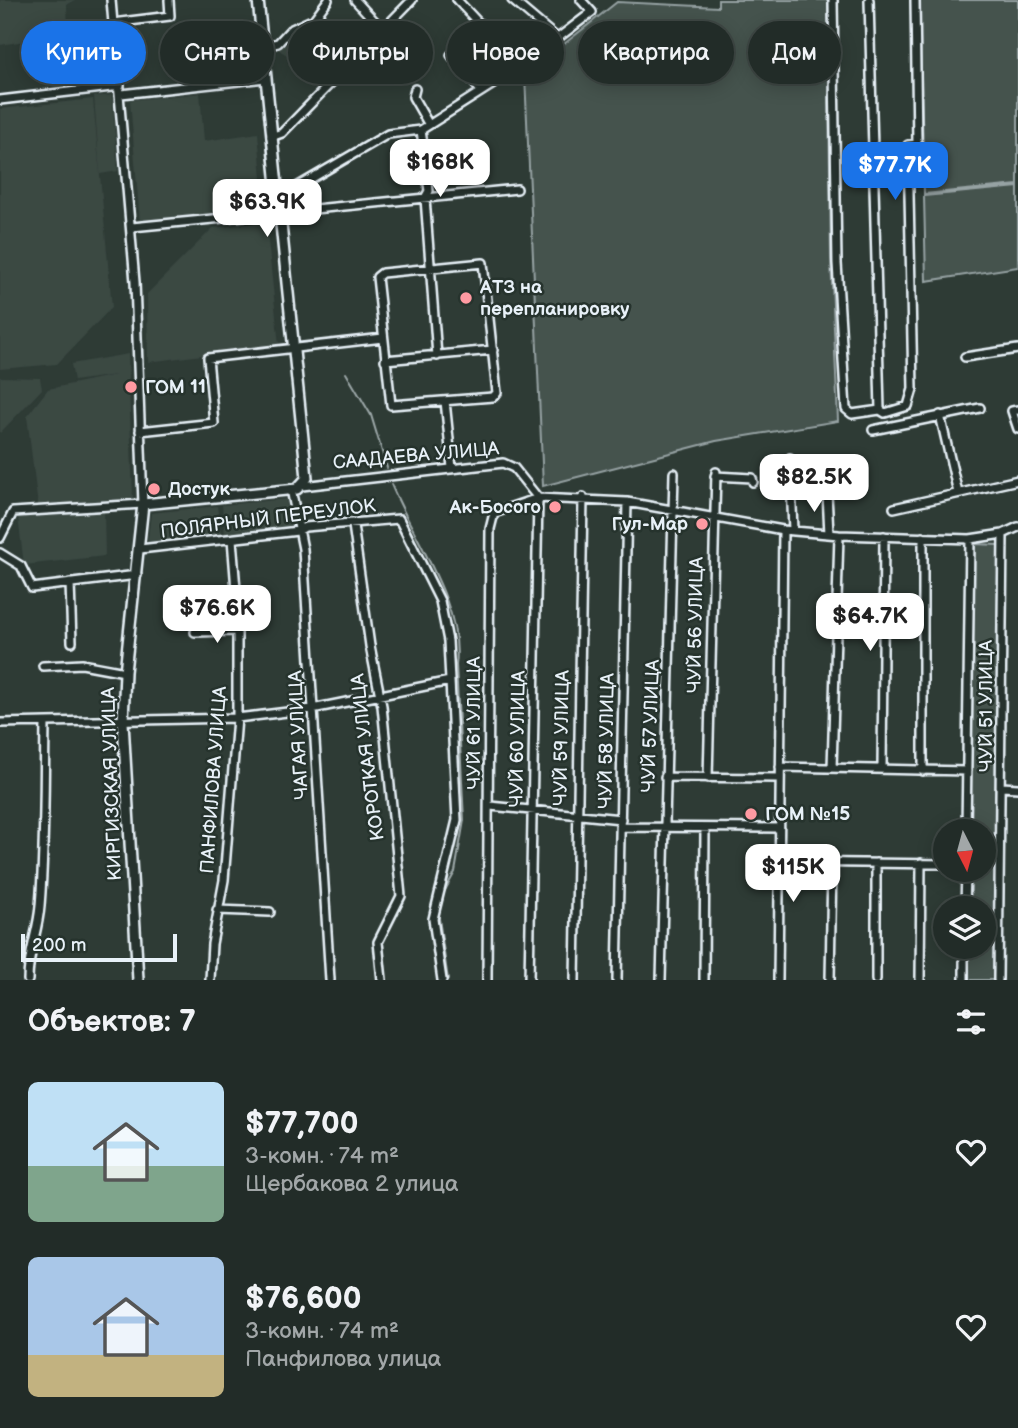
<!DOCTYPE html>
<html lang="ru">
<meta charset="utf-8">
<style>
body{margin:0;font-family:"Balsamiq Sans",sans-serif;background:#2e3834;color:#f1f3f6;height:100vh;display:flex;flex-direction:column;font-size:26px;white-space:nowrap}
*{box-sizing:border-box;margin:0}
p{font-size:23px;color:#a2a7a8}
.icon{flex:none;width:38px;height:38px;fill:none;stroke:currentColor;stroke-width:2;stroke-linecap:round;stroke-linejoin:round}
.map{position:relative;height:980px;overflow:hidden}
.panel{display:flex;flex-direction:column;background:#222c28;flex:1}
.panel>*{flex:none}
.top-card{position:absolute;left:21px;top:21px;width:976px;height:63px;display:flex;gap:14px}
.needle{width:46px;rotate:174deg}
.buttons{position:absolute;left:933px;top:819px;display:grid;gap:14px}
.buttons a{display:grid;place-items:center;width:63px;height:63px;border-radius:50%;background:#222c28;box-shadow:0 4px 18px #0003,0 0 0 2px #3f4845;font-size:35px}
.scale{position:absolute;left:21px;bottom:18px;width:156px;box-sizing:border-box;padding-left:7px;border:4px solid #e8f1f8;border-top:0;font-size:19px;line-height:24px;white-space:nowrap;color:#e8f1f8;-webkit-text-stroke:5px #26332d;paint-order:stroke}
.price{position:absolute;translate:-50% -60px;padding:0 16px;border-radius:14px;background:#fff;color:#222;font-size:23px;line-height:46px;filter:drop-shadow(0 2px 4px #0008)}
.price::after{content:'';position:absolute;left:50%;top:42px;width:21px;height:16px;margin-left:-10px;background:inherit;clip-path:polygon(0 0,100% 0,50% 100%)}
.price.active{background:#1a73e8;color:#fff}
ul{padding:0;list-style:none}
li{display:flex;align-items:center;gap:21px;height:175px;padding:0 28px}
li span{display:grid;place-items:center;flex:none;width:196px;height:140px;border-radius:10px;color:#555}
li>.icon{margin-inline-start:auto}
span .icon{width:84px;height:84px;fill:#fffc;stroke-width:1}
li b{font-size:30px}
h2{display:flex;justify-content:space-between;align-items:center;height:84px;padding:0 28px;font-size:30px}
.tag{padding:0 24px;border-radius:32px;background:#222c28;box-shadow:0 4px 18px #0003,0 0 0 2px #3f4845;font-size:24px;line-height:63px}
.tag.active{background:#1a73e8;color:#fff}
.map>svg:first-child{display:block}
.built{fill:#3b4843}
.green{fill:#45524e;stroke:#96a2a3;stroke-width:2}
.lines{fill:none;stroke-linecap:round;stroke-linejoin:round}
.stream{stroke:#9da8a9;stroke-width:2}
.minor-casing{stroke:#e8f1f8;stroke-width:12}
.major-casing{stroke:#e8f1f8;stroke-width:14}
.minor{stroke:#26332d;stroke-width:7}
.major{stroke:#26332d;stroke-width:9}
.poi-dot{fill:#ff9aa2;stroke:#26332d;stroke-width:2.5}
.labels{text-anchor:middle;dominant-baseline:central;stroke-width:5;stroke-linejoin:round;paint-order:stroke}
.poi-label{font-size:19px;font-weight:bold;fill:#e8f1f8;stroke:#26332d;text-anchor:start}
.street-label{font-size:19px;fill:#e8f1f8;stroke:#26332d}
</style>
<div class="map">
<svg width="1018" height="980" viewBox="0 0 1018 980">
<rect width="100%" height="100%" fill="#2e3b35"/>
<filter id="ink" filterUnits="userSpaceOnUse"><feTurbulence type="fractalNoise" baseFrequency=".0143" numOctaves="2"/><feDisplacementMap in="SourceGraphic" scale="14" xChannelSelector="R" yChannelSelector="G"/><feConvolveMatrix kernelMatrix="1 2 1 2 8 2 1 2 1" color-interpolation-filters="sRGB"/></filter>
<g filter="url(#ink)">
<path class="built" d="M0 0H75L67 4 68 34 0 45Z
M291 32H296L314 53 292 58 279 50Z
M200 93 204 141 258 133 265 212 140 223 130 100Z
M112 95 118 171 100 174 94 96Z
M93 99 112 307 57 364 0 369V109Z
M266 222 279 345 148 362 147 294 213 228Z
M128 354 133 500 38 507 27 416 48 389 115 375 74 381 71 364Z
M0 377 40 378 42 389 0 433Z
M286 499 293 528 225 536 222 505Z
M217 506 221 536 147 545 151 513Z
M104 510 105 556 24 565 18 517Z"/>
<path class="green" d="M718 0H828L831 259 838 421 716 441 543 486 525 75 617 2 718 7Z
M919 0H1018V185L924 194Z
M1018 187V267L926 281 924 196Z
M974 544 999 545 993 980H968V947H984V908H969L970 870H984V831H970Z"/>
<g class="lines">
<path class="stream" d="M346 373 371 415 387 468
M391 484C413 538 464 605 456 665L464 820 455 872 443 894
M438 912 448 980"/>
<g class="minor-casing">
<path id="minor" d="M355 0 383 30
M457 0 520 67
M512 0 557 38
M833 0 837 263 846 409 852 414 880 410 885 413 908 406 913 389 908 145 917 144 915 0
M869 0 880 410
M113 23 170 16 169 0
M262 47 278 43 290 30 314 19 328 0
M451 55 481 91
M415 89 413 97 429 125
M121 94 265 78
M0 100 120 86
M421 130 429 191 425 198 437 356
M271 137 282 133 412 0
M277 194 295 188 388 134 421 130 520 67 592 12 581 0
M132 227 517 189
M483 263 497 393 493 397 391 405 377 277 382 273Z
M965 357 1018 349
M385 360 493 350
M445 401 452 468
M1018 410 1012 411 1018 429
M940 415 958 493
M873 430 980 408
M140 431 214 423 208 358 383 338
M790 458 793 530
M715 476 752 478 753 482
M302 486 503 463 514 468 538 498 627 502 783 530 839 535 970 539 1003 534 1018 527
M291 489 303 549 330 980
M827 493 829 534
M894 508 1018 480
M353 525 370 646 382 706 401 896 378 942 382 980
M0 538 13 512 143 504 135 282 111 0
M140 549 298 531 305 527 399 519 440 601 448 641 457 820 433 919 442 980
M0 553 21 566 32 588 137 575
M70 583 72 642
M195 632 237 631
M43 666 82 664 125 672
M0 723 237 718 312 709 450 681
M780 767 967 771
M832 768 839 535
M882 769 884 536
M923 771V537
M665 777 779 778
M708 778 716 472
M1002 787 1018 788
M490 806 621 819
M621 827 779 828
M966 831 970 539
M779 862 945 864
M965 908 966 870
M217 910 270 912
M28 980C28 952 38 932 40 906 45 845 44 784 45 723
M210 980 212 944 224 880 237 718V602L232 539
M487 980 490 529 494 513 538 498 529 980
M575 980 583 497
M617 980 627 502
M661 980 674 473
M704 980 705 828
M778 980 783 530
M830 980 832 863
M876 980V863
M920 980 921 863
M964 980V947
M998 980 1003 534"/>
</g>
<g class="major-casing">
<path id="major" d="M138 980 123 722 125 672 143 504 297 489 307 478 258 0"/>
</g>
<use href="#minor" class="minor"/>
<use href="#major" class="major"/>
</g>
</g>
<g class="poi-dot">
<circle cx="466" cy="298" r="7"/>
<circle cx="131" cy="387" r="7"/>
<circle cx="154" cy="489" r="7"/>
<circle cx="555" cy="507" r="7"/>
<circle cx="702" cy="524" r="7"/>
<circle cx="751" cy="814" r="7"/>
</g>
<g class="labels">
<g class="poi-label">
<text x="480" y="287">АТЗ на<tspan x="480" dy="22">перепланировку</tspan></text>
<text x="145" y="387">ГОМ 11</text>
<text x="168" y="489">Достук</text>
<text x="541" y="507" text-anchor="end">Ак-Босого</text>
<text x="688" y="524" text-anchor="end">Гул-Мар</text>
<text x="765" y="814">ГОМ №15</text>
</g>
<g class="street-label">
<text transform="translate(416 456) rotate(-5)">СААДАЕВА УЛИЦА</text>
<text transform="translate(268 519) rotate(-7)">ПОЛЯРНЫЙ ПЕРЕУЛОК</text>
<text transform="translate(696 625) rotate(-89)">ЧУЙ 56 УЛИЦА</text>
<text transform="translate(986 706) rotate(-90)">ЧУЙ 51 УЛИЦА</text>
<text transform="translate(474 723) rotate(-90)">ЧУЙ 61 УЛИЦА</text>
<text transform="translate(651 726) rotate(-88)">ЧУЙ 57 УЛИЦА</text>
<text transform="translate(299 735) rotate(-93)">ЧАГАЯ УЛИЦА</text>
<text transform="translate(562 738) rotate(-89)">ЧУЙ 59 УЛИЦА</text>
<text transform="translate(518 739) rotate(-89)">ЧУЙ 60 УЛИЦА</text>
<text transform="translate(607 741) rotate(-89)">ЧУЙ 58 УЛИЦА</text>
<text transform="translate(368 757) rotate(-97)">КОРОТКАЯ УЛИЦА</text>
<text transform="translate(214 780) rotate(-86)">ПАНФИЛОВА УЛИЦА</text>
<text transform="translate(112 784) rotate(-92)">КИРГИЗСКАЯ УЛИЦА</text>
</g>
</g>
</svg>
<div class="buttons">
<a><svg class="needle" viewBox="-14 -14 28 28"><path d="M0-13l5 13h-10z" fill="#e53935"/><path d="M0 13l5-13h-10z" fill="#a2a7a8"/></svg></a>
<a><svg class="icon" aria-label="layers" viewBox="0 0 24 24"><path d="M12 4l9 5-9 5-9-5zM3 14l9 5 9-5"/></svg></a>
</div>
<div class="scale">200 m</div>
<b class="price" style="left:440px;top:199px">$168K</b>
<b class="price active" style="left:895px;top:202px">$77.7K</b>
<b class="price" style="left:267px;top:239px">$63.9K</b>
<b class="price" style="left:814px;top:514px">$82.5K</b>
<b class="price" style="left:217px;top:645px">$76.6K</b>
<b class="price" style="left:870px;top:653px">$64.7K</b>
<b class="price" style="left:793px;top:904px">$115K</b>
<div class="top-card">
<a class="tag active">Купить</a>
<a class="tag">Снять</a>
<a class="tag">Фильтры</a>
<a class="tag">Новое</a>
<a class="tag">Квартира</a>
<a class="tag">Дом</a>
</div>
</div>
<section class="panel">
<h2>Объектов: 7<svg class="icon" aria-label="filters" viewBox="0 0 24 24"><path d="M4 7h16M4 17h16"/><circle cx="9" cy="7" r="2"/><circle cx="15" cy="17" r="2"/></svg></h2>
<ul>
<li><span style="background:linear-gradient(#bfe0f5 60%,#7fa58c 0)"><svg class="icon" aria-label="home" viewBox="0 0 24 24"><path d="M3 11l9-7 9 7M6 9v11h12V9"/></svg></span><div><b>$77,700</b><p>3-комн. · 74 m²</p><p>Щербакова 2 улица</p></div><svg class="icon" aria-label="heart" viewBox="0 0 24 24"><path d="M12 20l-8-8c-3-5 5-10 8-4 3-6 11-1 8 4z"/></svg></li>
<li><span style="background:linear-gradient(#a9c7e8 70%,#c2b280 0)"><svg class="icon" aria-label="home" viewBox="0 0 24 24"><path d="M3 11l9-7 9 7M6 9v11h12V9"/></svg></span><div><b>$76,600</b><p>3-комн. · 74 m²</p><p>Панфилова улица</p></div><svg class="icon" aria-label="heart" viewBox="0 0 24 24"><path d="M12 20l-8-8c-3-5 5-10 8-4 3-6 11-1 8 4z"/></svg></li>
</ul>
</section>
